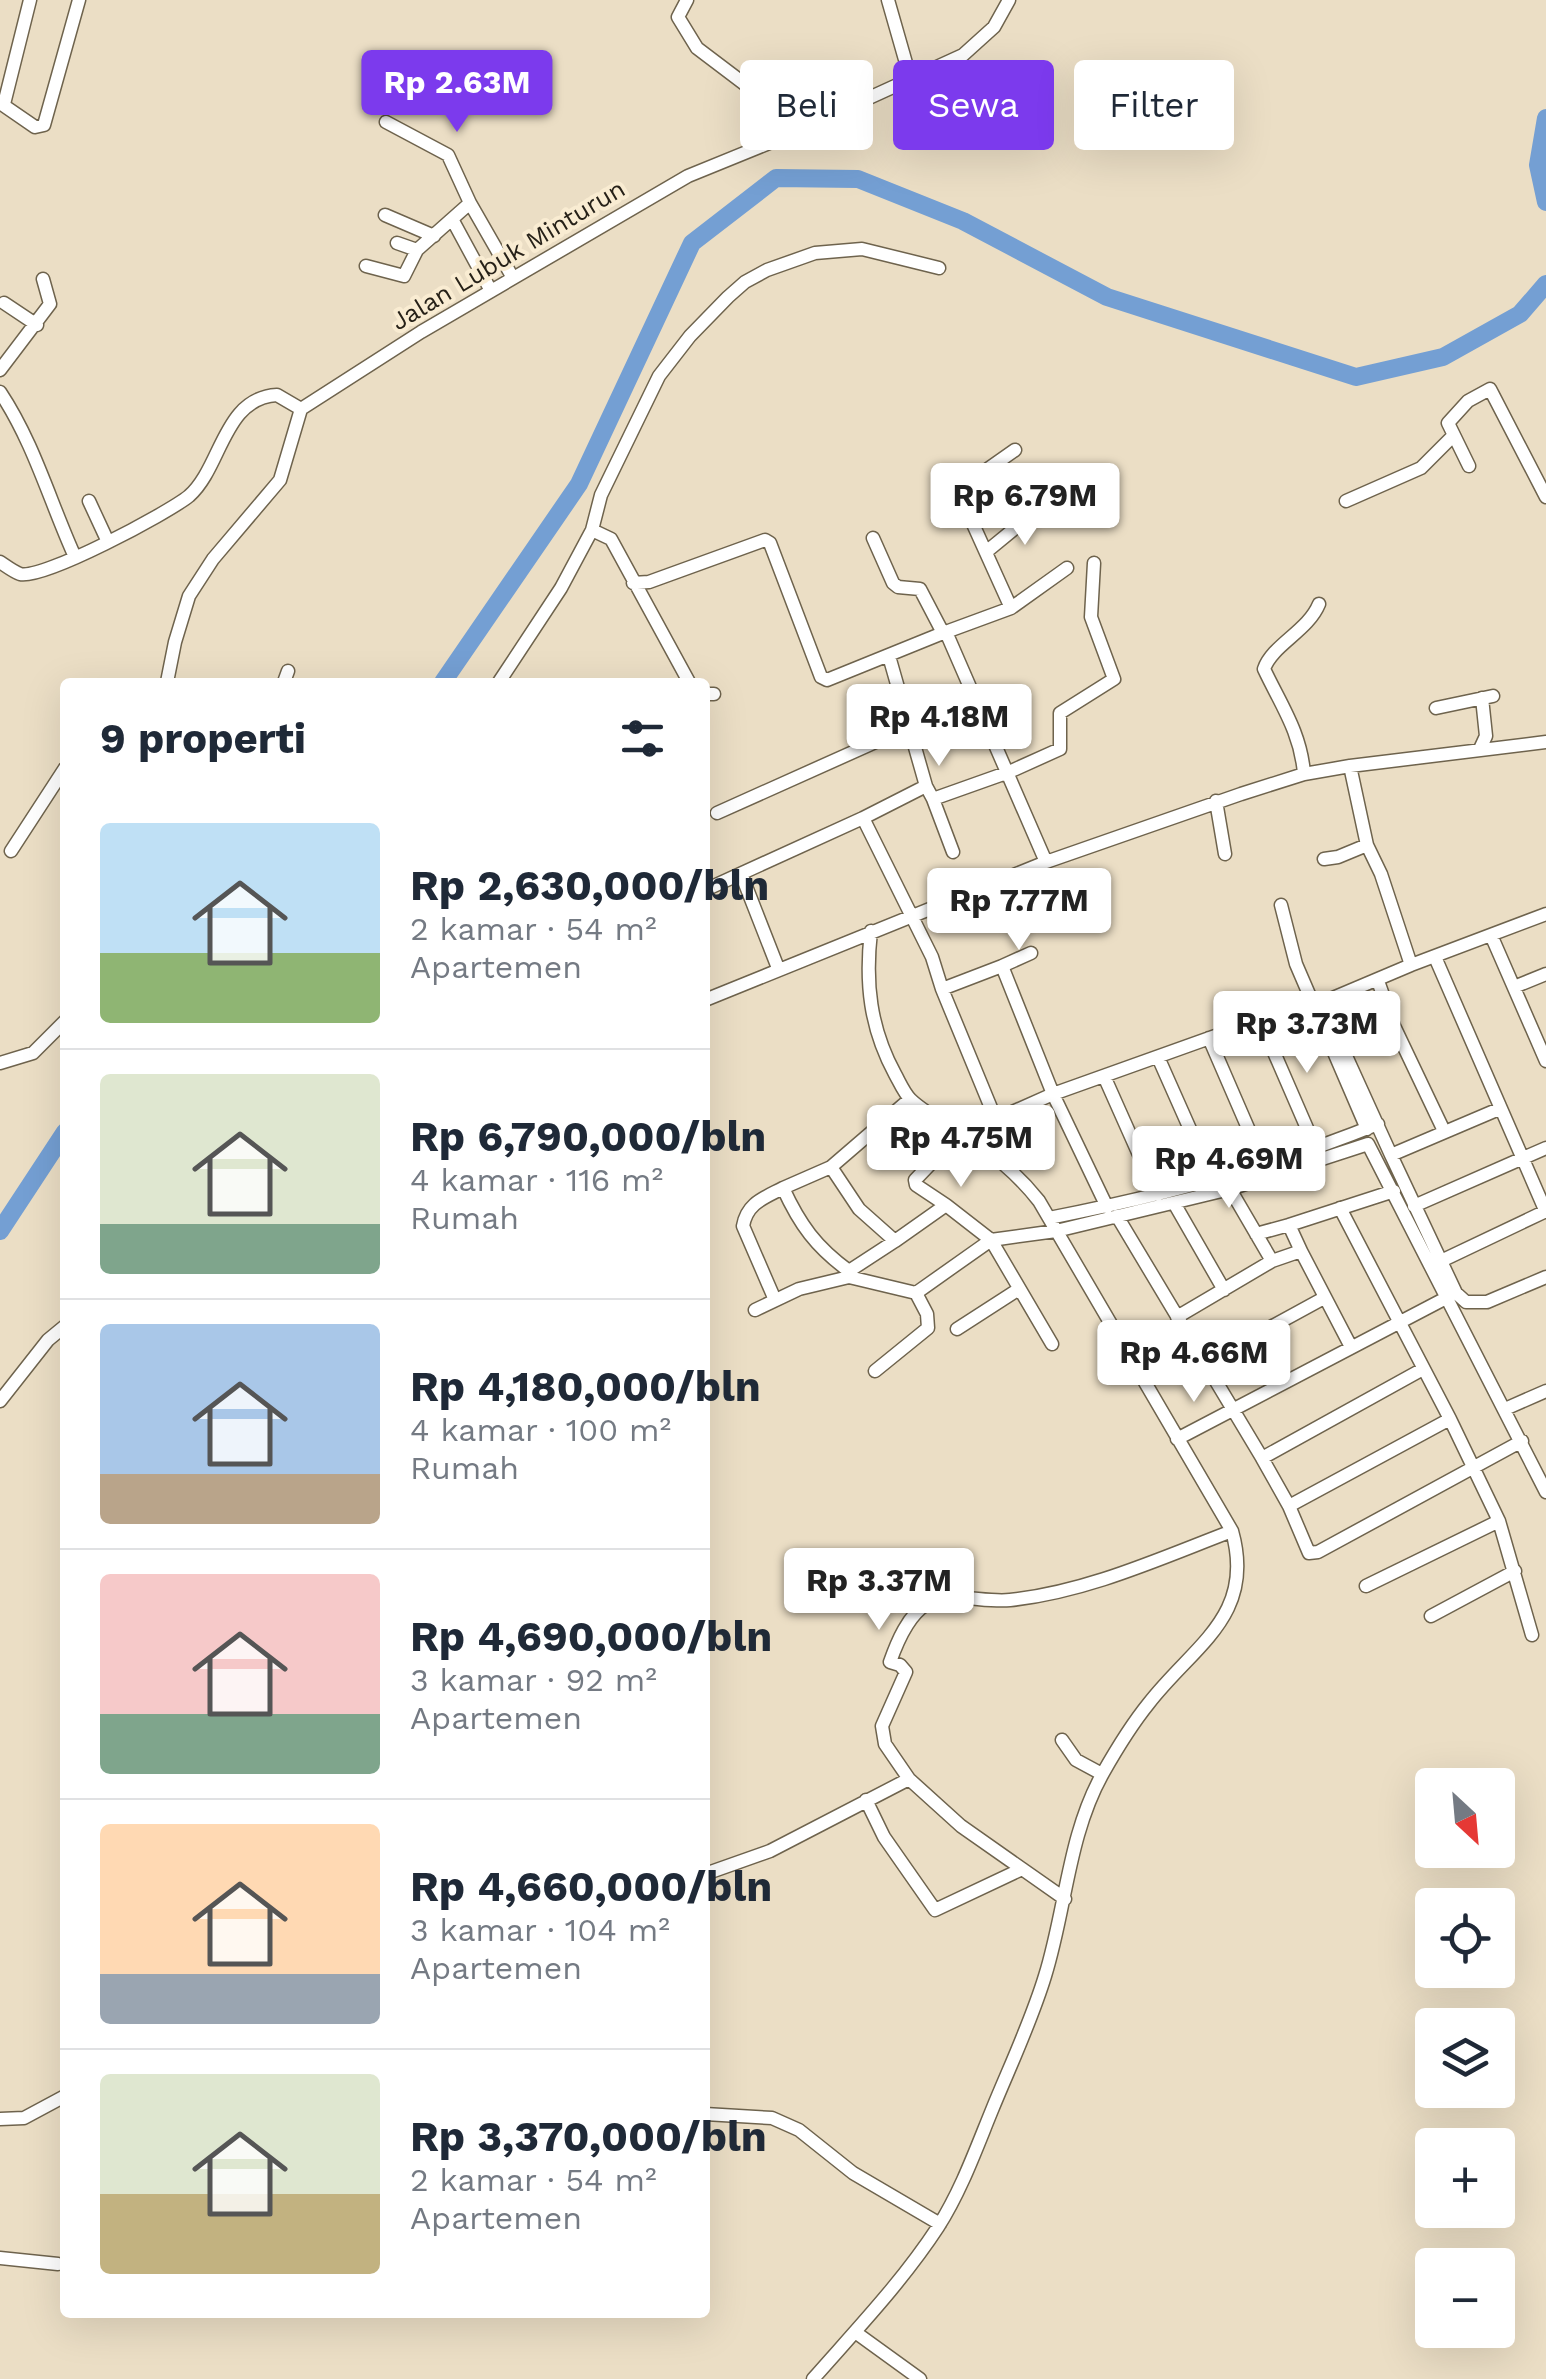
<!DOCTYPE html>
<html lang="id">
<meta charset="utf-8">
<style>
body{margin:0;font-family:"Work Sans",sans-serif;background:#f2f2f3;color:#1f2937;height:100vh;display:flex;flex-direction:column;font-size:38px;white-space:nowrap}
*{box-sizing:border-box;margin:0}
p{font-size:32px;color:#747a83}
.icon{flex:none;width:55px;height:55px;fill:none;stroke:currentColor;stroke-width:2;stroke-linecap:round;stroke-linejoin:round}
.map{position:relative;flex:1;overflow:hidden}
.side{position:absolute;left:60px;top:678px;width:650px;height:1640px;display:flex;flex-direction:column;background:#fff;border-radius:10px;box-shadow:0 10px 40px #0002}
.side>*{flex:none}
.hud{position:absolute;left:740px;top:60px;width:655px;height:90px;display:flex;gap:20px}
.needle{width:65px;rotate:154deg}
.fabs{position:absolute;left:1415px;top:1768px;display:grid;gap:20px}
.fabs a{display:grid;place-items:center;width:100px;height:100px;border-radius:10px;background:#fff;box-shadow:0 10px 40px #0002;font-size:50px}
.price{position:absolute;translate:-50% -85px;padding:0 22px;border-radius:10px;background:#fff;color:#222;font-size:32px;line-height:65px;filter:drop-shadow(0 2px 5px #0008)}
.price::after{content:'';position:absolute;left:50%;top:60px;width:30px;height:22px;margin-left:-15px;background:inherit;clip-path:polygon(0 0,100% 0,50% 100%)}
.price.active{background:#7c3aed;color:#fff}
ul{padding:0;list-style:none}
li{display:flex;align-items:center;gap:30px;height:250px;padding:0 40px}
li+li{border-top:2px solid #e0e1e3}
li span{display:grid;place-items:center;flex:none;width:280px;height:200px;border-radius:10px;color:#555}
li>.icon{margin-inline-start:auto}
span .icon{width:120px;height:120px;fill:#fffc;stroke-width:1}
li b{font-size:42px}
h2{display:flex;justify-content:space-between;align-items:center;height:120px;padding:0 40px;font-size:42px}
.chip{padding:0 35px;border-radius:10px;background:#fff;box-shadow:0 10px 40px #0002;font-size:35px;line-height:90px}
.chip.active{background:#7c3aed;color:#fff}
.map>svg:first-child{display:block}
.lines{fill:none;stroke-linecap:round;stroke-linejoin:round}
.river{stroke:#749fd3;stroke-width:18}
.minor-casing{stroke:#6e634d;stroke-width:15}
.minor{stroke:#fff;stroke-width:12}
.labels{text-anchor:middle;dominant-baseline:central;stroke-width:8;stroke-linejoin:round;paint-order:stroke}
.street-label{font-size:25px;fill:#262118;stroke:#f9ecd2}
</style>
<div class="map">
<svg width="1546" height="2379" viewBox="0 0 1546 2379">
<rect width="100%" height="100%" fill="#ebdec5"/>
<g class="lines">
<path class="river" d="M1546 118 1538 165 1546 202
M443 682 579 484 692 243 776 178 858 179 963 221 1107 297 1356 377 1443 357 1520 314 1546 284
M0 1231 65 1132"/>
<g class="minor-casing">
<path id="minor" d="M687 0 678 17 697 48 763 98 788 91 812 122
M888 0 910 77
M0 103 35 127 44 125 79 0
M4 104 30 0
M386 122 448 155 470 203
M385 215 434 236
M452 219 491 291
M397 243 417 250
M366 266 404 276 417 250 470 203 513 278
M4 303 37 325
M0 370 50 304 43 279
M0 392C34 443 50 502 75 557
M1469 466 1448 423 1468 401 1490 389 1546 497
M89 501 108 542
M1346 501 1421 468 1454 435
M592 530 611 539 689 682
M986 552 1036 511
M0 562C6 566 14 572 20 574 43 580 168 513 189 496 222 467 223 398 277 395L301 409
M633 583 649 582 765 540 770 543 821 677 827 680 943 633 920 589 898 587 893 583 873 538
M1011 608 959 493 961 488 1015 450
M946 632 1046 862
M943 633 1011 608 1067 568
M889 656 926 786
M167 682 175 642 189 596 213 559 280 480 301 409 421 332 688 176 779 139 963 55 994 27 1009 0
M284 682 288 671
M499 682 561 588 592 530 601 495 659 376 690 336 728 297 745 282 767 270 815 253 862 249 939 268
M705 694H714
M1436 708 1493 696
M1480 749 1486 736 1482 698
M1304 774C1301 733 1281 705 1264 669 1272 645 1308 631 1319 604
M933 799 953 852
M1216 801 1225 854
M717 813 909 727
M11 851 65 768
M1324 859 1338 857 1367 845
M742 876 778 968
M705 890 863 818
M1281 905 1296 964 1367 1129
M1491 935 1546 1061
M1435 957 1546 1212
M1411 965 1546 914
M1002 966 1031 953
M1378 981 1394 1026 1444 1131
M1514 987 1546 974
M942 989 932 957 863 818 926 786 933 799 1009 772 1060 749V713L1114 679 1091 617 1094 563
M705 1000 1046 862 1241 794 1304 774 1350 766 1546 742
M1322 1003 1391 1155 1499 1109
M1260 1020 1316 1149
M1209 1038 1264 1165
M1158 1057 1213 1181
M0 1063 33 1053 65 1021
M1104 1076 1157 1195
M910 1099 831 1167 859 1209 895 1241 946 1205 991 1240 1052 1344
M996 1120 942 989 1002 966 1053 1094 1107 1207
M963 1134 1053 1094 1260 1020 1314 1006 1411 965 1381 874 1367 845 1350 766
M1391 1155 1456 1293 1466 1302H1487L1546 1277
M831 1167 783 1188C800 1225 816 1247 849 1271
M1230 1189 1272 1261
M1174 1203 1224 1290
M946 1205 916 1185 915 1180 960 1133
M1414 1206 1546 1148
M1340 1208 1450 1419 1499 1521 1532 1635
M1117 1216 1262 1458 1289 1506 1309 1553 1318 1552 1522 1441
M1049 1218C1162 1196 1272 1167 1378 1124
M1256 1234 1289 1225
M1301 1251 1350 1345
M1441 1261 1546 1211
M849 1277V1271L895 1241
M775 1300 743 1226C747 1203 764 1198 783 1188
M755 1310 799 1289 849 1277 916 1293 991 1240 1056 1231 1230 1189 1368 1144 1546 1492
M1177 1317 1272 1261 1301 1251 1289 1225 1394 1191
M957 1329 1019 1289
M1205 1363 1324 1298
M875 1371 928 1328 927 1314 916 1293
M0 1401 48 1340 65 1326
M1505 1409 1546 1391
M1177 1439 1448 1297
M1262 1458 1423 1369
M1289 1506 1450 1419
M1366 1586 1499 1521
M1431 1616 1515 1571
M1062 1740 1076 1760 1102 1774
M866 1800 884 1837 935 1910 1022 1869
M705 1874 770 1851 909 1779
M1065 1899 961 1826 909 1779 885 1744 882 1726 906 1672 900 1665 890 1662C897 1642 908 1615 927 1604 949 1590 983 1603 1010 1600 1087 1592 1161 1558 1232 1531
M705 2114 772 2118 799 2130 853 2173 940 2224
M0 2119 24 2118 65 2096
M0 2258 58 2264
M855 2332 920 2379
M813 2379C856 2330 902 2282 938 2227 961 2191 976 2149 992 2110 1010 2066 1031 2022 1045 1976 1066 1909 1068 1835 1103 1773 1116 1750 1132 1724 1149 1703 1194 1645 1256 1616 1232 1531L1039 1201C1017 1173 993 1154 964 1135 946 1124 926 1114 911 1100 904 1093 900 1083 895 1074 870 1028 865 983 871 931"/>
</g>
<use href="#minor" class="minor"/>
</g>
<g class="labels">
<g class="street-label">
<text transform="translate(508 255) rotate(-31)">Jalan Lubuk Minturun</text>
</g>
</g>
</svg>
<div class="fabs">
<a><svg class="needle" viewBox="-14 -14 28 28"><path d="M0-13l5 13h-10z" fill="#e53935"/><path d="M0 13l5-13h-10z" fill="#747a83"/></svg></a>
<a><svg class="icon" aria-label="locate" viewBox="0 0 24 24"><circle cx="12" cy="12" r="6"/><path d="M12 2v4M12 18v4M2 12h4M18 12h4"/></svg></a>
<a><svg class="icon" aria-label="layers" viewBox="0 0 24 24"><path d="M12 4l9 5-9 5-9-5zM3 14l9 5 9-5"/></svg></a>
<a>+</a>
<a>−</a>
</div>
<b class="price active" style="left:457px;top:135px">Rp 2.63M</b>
<b class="price" style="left:1025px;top:548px">Rp 6.79M</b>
<b class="price" style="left:939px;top:769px">Rp 4.18M</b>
<b class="price" style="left:1019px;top:953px">Rp 7.77M</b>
<b class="price" style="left:1307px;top:1076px">Rp 3.73M</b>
<b class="price" style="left:961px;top:1190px">Rp 4.75M</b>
<b class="price" style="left:1229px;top:1211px">Rp 4.69M</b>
<b class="price" style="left:1194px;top:1405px">Rp 4.66M</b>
<b class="price" style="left:879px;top:1633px">Rp 3.37M</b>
<div class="hud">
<a class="chip">Beli</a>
<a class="chip active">Sewa</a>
<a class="chip">Filter</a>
</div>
<section class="side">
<h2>9 properti<svg class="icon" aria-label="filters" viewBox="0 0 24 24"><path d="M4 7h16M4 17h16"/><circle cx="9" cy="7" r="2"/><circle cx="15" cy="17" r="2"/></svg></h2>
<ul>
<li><span style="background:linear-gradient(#bfe0f5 65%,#8fb573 0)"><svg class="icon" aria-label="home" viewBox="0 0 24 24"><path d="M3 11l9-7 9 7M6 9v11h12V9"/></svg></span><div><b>Rp 2,630,000/bln</b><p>2 kamar · 54 m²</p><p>Apartemen</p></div></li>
<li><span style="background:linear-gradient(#dfe7d0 75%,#7fa58c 0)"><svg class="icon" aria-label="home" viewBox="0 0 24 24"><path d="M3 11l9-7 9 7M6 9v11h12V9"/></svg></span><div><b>Rp 6,790,000/bln</b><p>4 kamar · 116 m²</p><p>Rumah</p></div></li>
<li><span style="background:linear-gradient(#a9c7e8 75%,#b9a48a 0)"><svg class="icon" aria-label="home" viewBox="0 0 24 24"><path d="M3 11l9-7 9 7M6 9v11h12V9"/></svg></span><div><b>Rp 4,180,000/bln</b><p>4 kamar · 100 m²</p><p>Rumah</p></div></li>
<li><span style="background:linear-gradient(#f6c9c9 70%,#7fa58c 0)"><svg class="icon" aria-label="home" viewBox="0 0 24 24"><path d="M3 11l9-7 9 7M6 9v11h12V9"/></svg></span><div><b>Rp 4,690,000/bln</b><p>3 kamar · 92 m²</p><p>Apartemen</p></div></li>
<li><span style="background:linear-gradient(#ffd9b3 75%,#9aa5b1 0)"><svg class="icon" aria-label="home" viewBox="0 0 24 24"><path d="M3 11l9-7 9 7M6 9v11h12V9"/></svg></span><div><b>Rp 4,660,000/bln</b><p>3 kamar · 104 m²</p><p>Apartemen</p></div></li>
<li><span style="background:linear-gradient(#dfe7d0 60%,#c2b280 0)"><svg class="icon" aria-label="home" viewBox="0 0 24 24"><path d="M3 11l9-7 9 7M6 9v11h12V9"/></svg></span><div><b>Rp 3,370,000/bln</b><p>2 kamar · 54 m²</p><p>Apartemen</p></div></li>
</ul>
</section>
</div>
